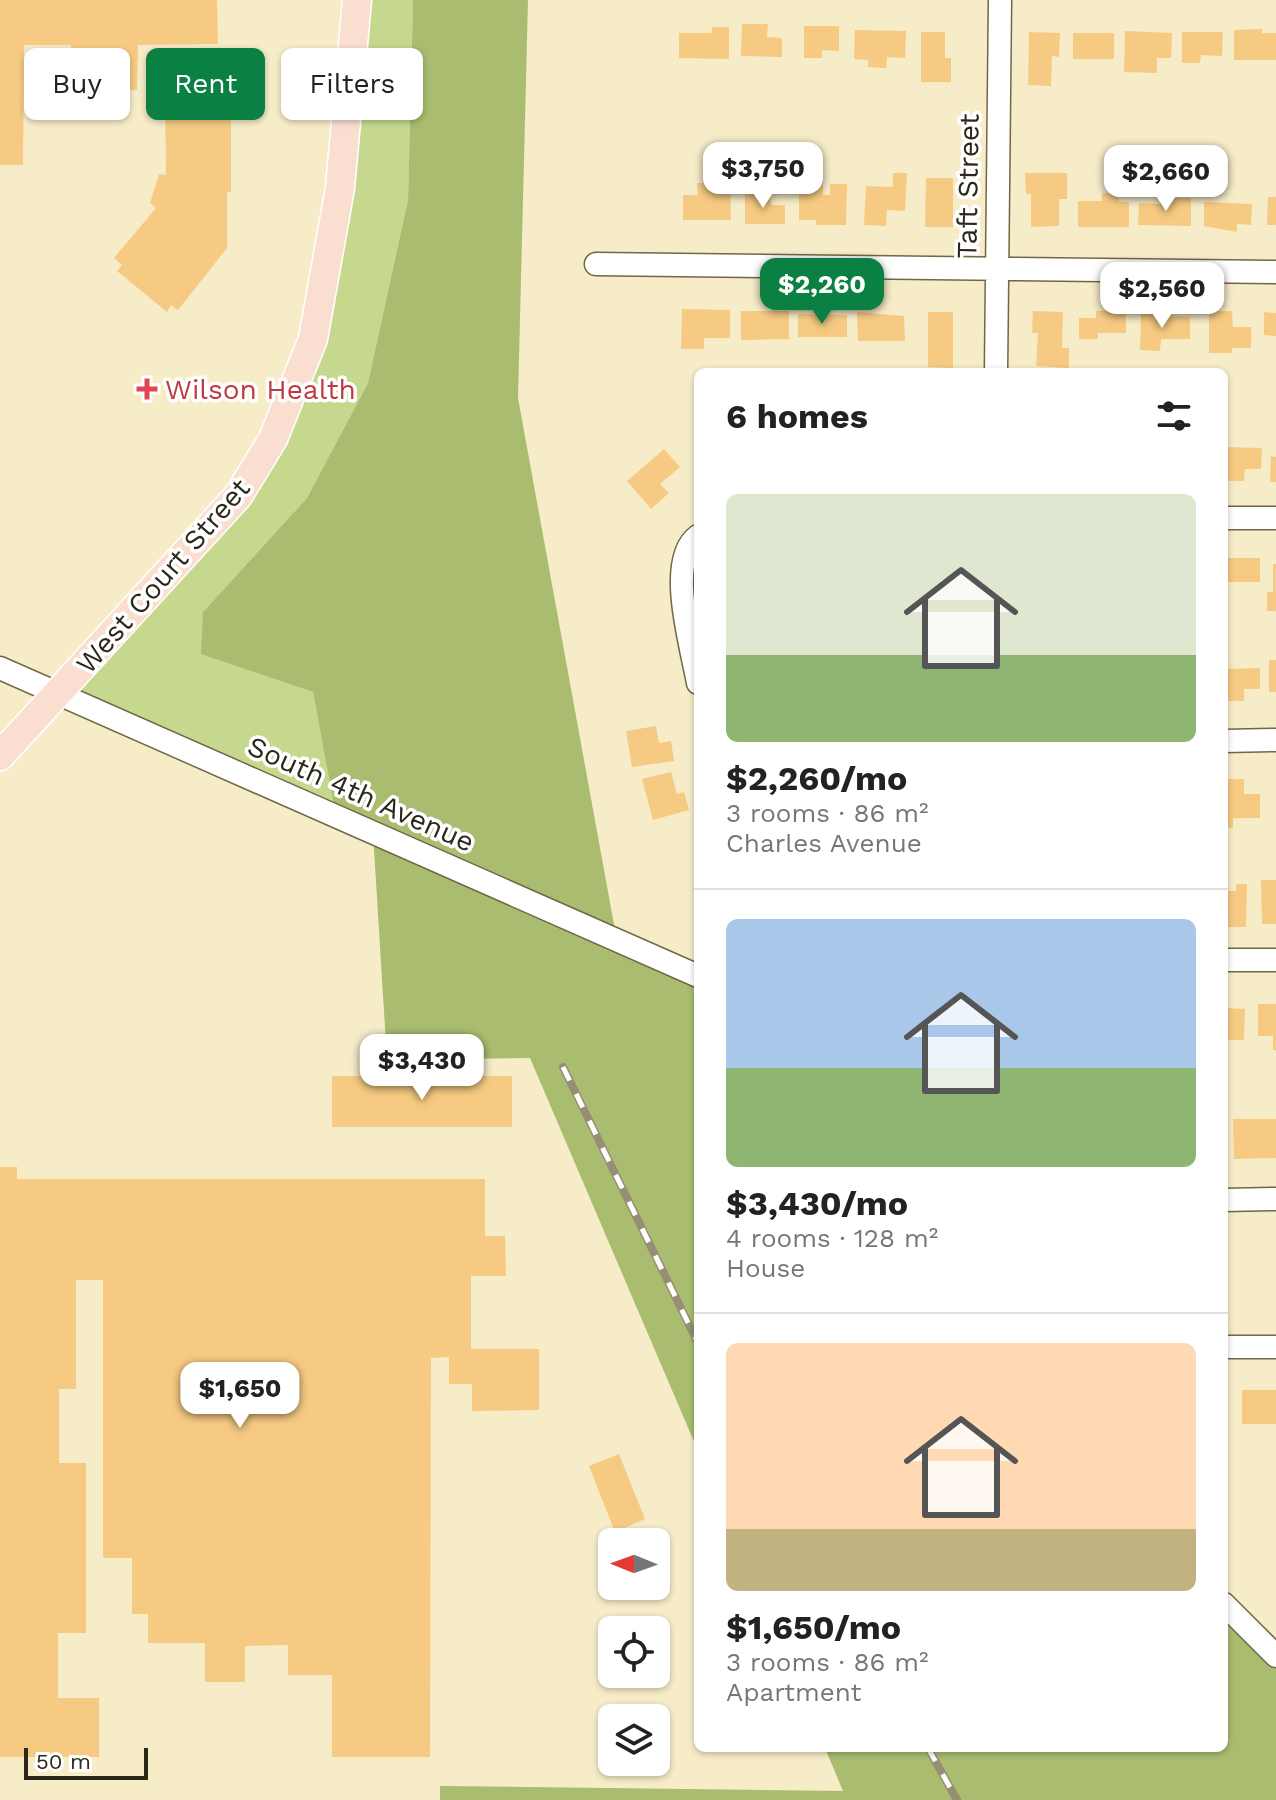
<!DOCTYPE html>
<meta charset="utf-8">
<style>
body{margin:0;font-family:"Work Sans",sans-serif;background:#f6f6f6;color:#222;height:100vh;display:flex;flex-direction:column;font-size:30px;white-space:nowrap}
*{box-sizing:border-box;margin:0}
p{font-size:26px;color:#767676}
.icon{flex:none;width:44px;height:44px;fill:none;stroke:currentColor;stroke-width:2;stroke-linecap:round;stroke-linejoin:round}
.map{position:relative;flex:1;overflow:hidden}
.side{position:absolute;left:694px;top:368px;width:534px;height:1384px;display:flex;flex-direction:column;background:#fff;border-radius:12px;box-shadow:0 2px 6px #0004}
.side>*{flex:none}
.guide{position:absolute;left:24px;top:48px;width:550px;height:72px;display:flex;gap:16px}
.needle{width:52px;rotate:271deg}
.buttons{position:absolute;left:598px;top:1528px;display:grid;gap:16px}
.buttons a{display:grid;place-items:center;width:72px;height:72px;border-radius:12px;background:#fff;box-shadow:0 2px 6px #0004;font-size:40px}
.scale{position:absolute;left:24px;bottom:20px;width:124px;box-sizing:border-box;padding-left:8px;border:4px solid #2b2719;border-top:0;font-size:22px;line-height:28px;white-space:nowrap;color:#2b2719;-webkit-text-stroke:6px #fff;paint-order:stroke}
.price{position:absolute;translate:-50% -68px;padding:0 18px;border-radius:16px;background:#fff;color:#222;font-size:26px;line-height:52px;filter:drop-shadow(0 2px 4px #0008)}
.price::after{content:'';position:absolute;left:50%;top:48px;width:24px;height:18px;margin-left:-12px;background:inherit;clip-path:polygon(0 0,100% 0,50% 100%)}
.price.on{background:#0b8043;color:#fff}
ul{padding:0;list-style:none}
li{display:grid;align-content:center;gap:16px;height:424px;padding:0 32px}
li+li{border-top:2px solid #e0e0e0}
li span{display:grid;place-items:center;height:248px;border-radius:12px;color:#555}
li>.icon{margin-inline-start:auto}
span .icon{width:144px;height:144px;fill:#fffc;stroke-width:1}
li b{font-size:34px}
h2{display:flex;justify-content:space-between;align-items:center;height:96px;padding:0 32px;font-size:34px}
.chip{padding:0 28px;border-radius:12px;background:#fff;box-shadow:0 2px 6px #0004;font-size:28px;line-height:72px}
.chip.on{background:#0b8043;color:#fff}
.map>svg:first-child{display:block}
.green{fill:#c5d88e}
.forest{fill:#a9bc6f}
.building{fill:#f6ca82}
.lines{fill:none;stroke-linecap:round;stroke-linejoin:round}
.minor-casing{stroke:#716747;stroke-width:25}
.major-casing{stroke:#fff;stroke-width:31}
.minor{stroke:#fff;stroke-width:22}
.major{stroke:#fadfd1;stroke-width:28}
.rail-casing{stroke:#968f75;stroke-width:8}
.rail{stroke:#fff;stroke-width:5;stroke-dasharray:15;stroke-linecap:butt}
.health-dot{fill:#e0444e;stroke:#fff;stroke-width:3}
.labels{text-anchor:middle;dominant-baseline:central;stroke-width:7;stroke-linejoin:round;paint-order:stroke}
.street-label{font-size:28px;fill:#2b2719;stroke:#fff}
.health-label{font-size:28px;fill:#be3a42;stroke:#fff;text-anchor:start}
</style>
<div class="map">
<svg width="1276" height="1800" viewBox="0 0 1276 1800">
<rect width="100%" height="100%" fill="#f7ecc8"/>
<path class="green" d="M357 0H413L408 200 368 383 307 498 203 612 202 654 313 692 336 816 62 693 238 496 313 339Z"/>
<path class="forest" d="M413 0H528L518 398 617 941 698 976V1451L530 1058 387 1060 373 833 336 816 313 692 201 654 203 612 307 498 368 383 408 200Z
M1224 1604 1276 1656V1800H440V1786L843 1791 825 1748H1224Z"/>
<path class="building" d="M0 0H217L218 44 138 45 137 90H72L71 45H24L23 165H0Z
M742 24H768L767 37 782 38V57L741 56Z
M804 26H839V51L822 50V58H804Z
M712 27H729V59L679 58V33H712Z
M1262 29V33H1276V60H1234V30Z
M855 30 906 31 905 58 887 57 886 68 868 67V60L854 59Z
M1125 31 1172 33 1171 58H1157V73L1124 72Z
M921 32H945V58H951V82H921Z
M1029 32 1060 33 1059 57 1052 56 1051 86 1028 85Z
M1182 32H1223L1222 56 1201 55 1200 63H1182Z
M1073 33H1114V59H1073Z
M231 81V192H227V248L178 310 171 305 167 312 117 271 122 265 114 258 156 208 150 203 159 174 166 175 165 82Z
M893 173H907L905 211 887 210 886 226 864 225 866 186 893 187Z
M1025 173H1067V199H1059V226L1031 227V194H1026Z
M926 178H953V227H925Z
M799 181H823V195H830V184H847L846 225H816V220H799Z
M697 183H730L731 220H683V195H698Z
M1102 193H1119V202H1129V227H1078V201H1102Z
M745 194H770L771 205H785V224H745Z
M1268 197H1276V225H1267Z
M1161 198H1191V226L1138 225 1139 203 1160 204Z
M1204 202 1252 204 1251 225 1237 224V232L1204 226Z
M682 309 730 310V338H704V349H681Z
M1126 310V333H1098V339H1079V318H1096V311Z
M741 311H789V339L741 340Z
M1033 311 1063 312 1062 348H1069V368L1036 366 1038 333H1032Z
M1141 311H1159V316L1190 317V339H1161L1160 351 1140 350Z
M1209 311H1232L1233 327H1251V348H1232V353H1209Z
M857 312 904 316 905 341H858Z
M928 312H953V368L928 367Z
M1264 312 1276 313V336L1264 335Z
M798 314 847 315V337H798Z
M1224 447 1262 448 1261 469H1245L1244 481H1224Z
M664 449 680 467 660 484 669 493 651 509 627 481Z
M1271 456 1276 457V482H1270Z
M1224 558H1260V582H1224Z
M1273 564H1276V611H1267V592H1273Z
M1269 660H1276V692H1269Z
M1260 668V689H1244V701H1224V669Z
M656 726 659 743 671 741 674 761 632 767 626 731Z
M671 772 677 794 684 792 689 810 653 820 642 779Z
M1224 779H1244V794H1260V818H1233V828H1224Z
M1261 880H1276V924H1262Z
M1236 884H1247L1246 927H1224V891H1236Z
M1258 1004H1276V1050H1273V1036H1258Z
M1224 1008 1245 1009 1244 1040H1224Z
M332 1076H512V1127H332Z
M1233 1119H1276V1158L1234 1159Z
M0 1167H17V1179H485V1236H505L506 1276H471V1349H539V1410L472 1411V1384H449V1357L431 1358 430 1757H332V1675H288V1645L245 1646V1682H205V1643H148V1614H132V1558H103V1280H76V1389H59V1463H86V1633H58V1698H99V1757H0Z
M1242 1390H1276V1424H1242Z
M619 1454 645 1519 615 1532 589 1466Z"/>
<g class="lines">
<g class="minor-casing">
<path id="minor" d="M596 264 1276 272
M996 372 1000 0
M1224 518H1276
M698 536C665 560 692 648 698 683
M0 668 698 976
M1224 741 1276 740
M1224 960H1276
M1224 1200 1276 1199
M1224 1347H1276
M1224 1604 1276 1656"/>
</g>
<g class="major-casing">
<path id="major" d="M0 756 238 496 273 439 313 339 340 188 357 0"/>
</g>
<use href="#minor" class="minor"/>
<use href="#major" class="major"/>
<g class="rail-casing">
<path id="rail" d="M563 1067 698 1343
M928 1748 957 1800"/>
</g>
<use href="#rail" class="rail"/>
</g>
<path class="health-dot" d="M143 377h8v8h8v8h-8v8h-8v-8h-8v-8h8z"/>
<g class="labels">
<g class="street-label">
<text transform="translate(968 186) rotate(-89)">Taft Street</text>
<text transform="translate(163 576) rotate(-49)">West Court Street</text>
<text transform="translate(361 794) rotate(24)">South 4th Avenue</text>
</g>
<g class="health-label">
<text x="165" y="389">Wilson Health</text>
</g>
</g>
</svg>
<div class="buttons">
<a><svg class="needle" viewBox="-14 -14 28 28"><path d="M0-13l5 13h-10z" fill="#e53935"/><path d="M0 13l5-13h-10z" fill="#767676"/></svg></a>
<a><svg class="icon" aria-label="locate" viewBox="0 0 24 24"><circle cx="12" cy="12" r="6"/><path d="M12 2v4M12 18v4M2 12h4M18 12h4"/></svg></a>
<a><svg class="icon" aria-label="layers" viewBox="0 0 24 24"><path d="M12 4l9 5-9 5-9-5zM3 14l9 5 9-5"/></svg></a>
</div>
<div class="scale">50 m</div>
<b class="price" style="left:763px;top:210px">$3,750</b>
<b class="price" style="left:1166px;top:213px">$2,660</b>
<b class="price on" style="left:822px;top:326px">$2,260</b>
<b class="price" style="left:1162px;top:330px">$2,560</b>
<b class="price" style="left:422px;top:1102px">$3,430</b>
<b class="price" style="left:240px;top:1430px">$1,650</b>
<div class="guide">
<a class="chip">Buy</a>
<a class="chip on">Rent</a>
<a class="chip">Filters</a>
</div>
<section class="side">
<h2>6 homes<svg class="icon" aria-label="filters" viewBox="0 0 24 24"><path d="M4 7h16M4 17h16"/><circle cx="9" cy="7" r="2"/><circle cx="15" cy="17" r="2"/></svg></h2>
<ul>
<li><span style="background:linear-gradient(#dfe7d0 65%,#8fb573 0)"><svg class="icon" aria-label="home" viewBox="0 0 24 24"><path d="M3 11l9-7 9 7M6 9v11h12V9"/></svg></span><div><b>$2,260/mo</b><p>3 rooms · 86 m²</p><p>Charles Avenue</p></div></li>
<li><span style="background:linear-gradient(#a9c7e8 60%,#8fb573 0)"><svg class="icon" aria-label="home" viewBox="0 0 24 24"><path d="M3 11l9-7 9 7M6 9v11h12V9"/></svg></span><div><b>$3,430/mo</b><p>4 rooms · 128 m²</p><p>House</p></div></li>
<li><span style="background:linear-gradient(#ffd9b3 75%,#c2b280 0)"><svg class="icon" aria-label="home" viewBox="0 0 24 24"><path d="M3 11l9-7 9 7M6 9v11h12V9"/></svg></span><div><b>$1,650/mo</b><p>3 rooms · 86 m²</p><p>Apartment</p></div></li>
</ul>
</section>
</div>
